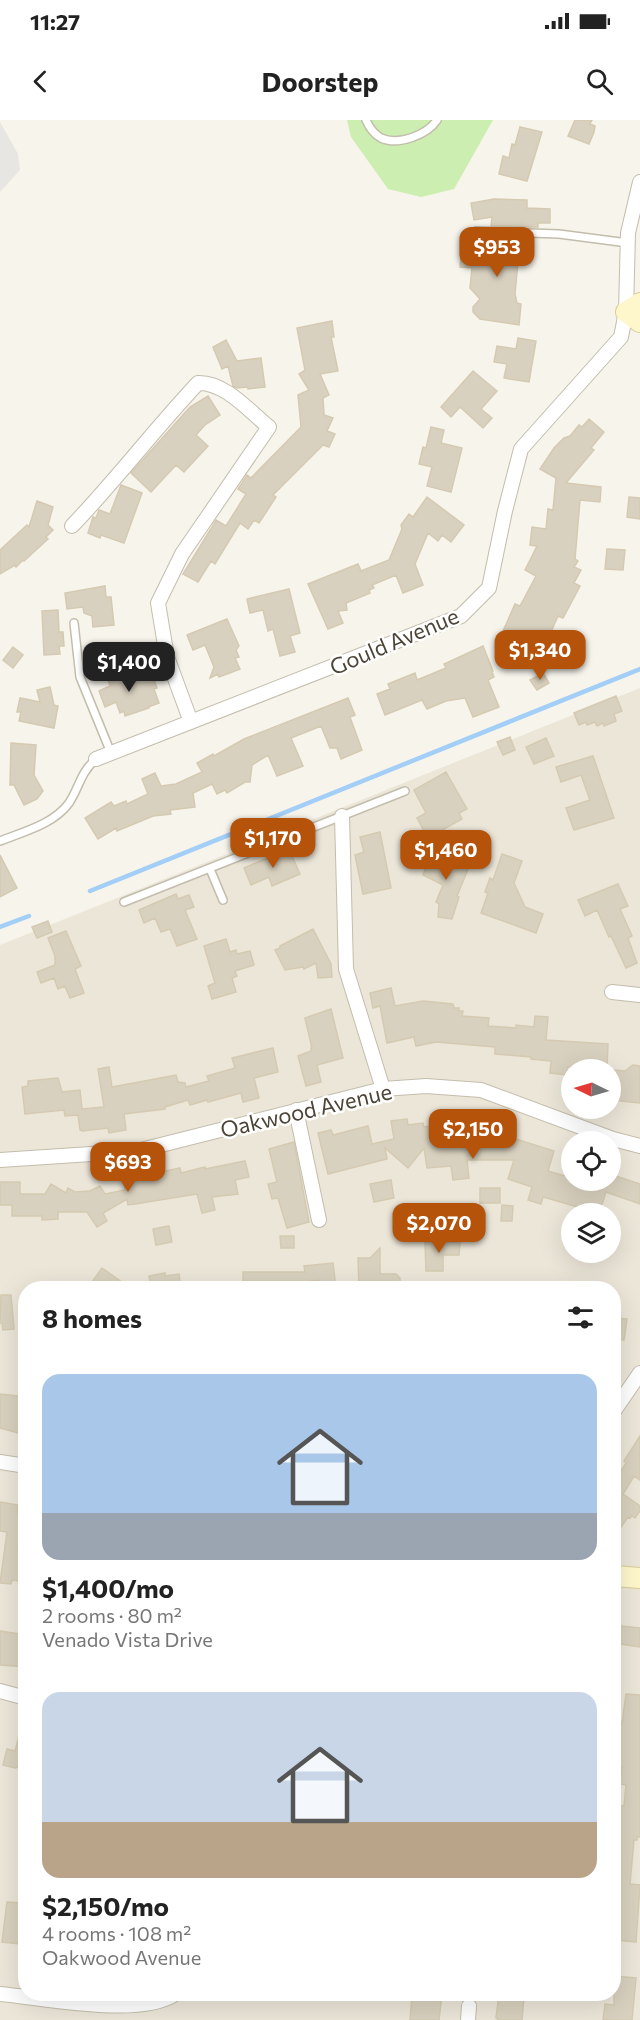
<!DOCTYPE html>
<meta charset="utf-8">
<style>
body{margin:0;font-family:Commissioner,sans-serif;background:#f6f6f6;color:#222;height:100vh;display:flex;flex-direction:column;font-size:22px;white-space:nowrap}
*{box-sizing:border-box;margin:0}
p{font-size:20px;color:#767676}
.icon{flex:none;width:33px;height:33px;fill:none;stroke:currentColor;stroke-width:2;stroke-linecap:round;stroke-linejoin:round}
.map{position:relative;flex:1;overflow:hidden}
.details{position:absolute;left:18px;top:1161px;width:603px;height:720px;display:flex;flex-direction:column;background:#fff;border-radius:24px;box-shadow:0 6px 24px #0002}
.details>*{flex:none}
.needle{width:39px;rotate:275deg}
.tools{position:absolute;left:561px;top:939px;display:grid;gap:12px}
.tools a{display:grid;place-items:center;width:60px;height:60px;border-radius:50%;background:#fff;box-shadow:0 6px 24px #0002;font-size:30px}
.price{position:absolute;translate:-50% -51px;padding:0 14px;border-radius:12px;background:#b45309;color:#fff;font-size:20px;line-height:39px;filter:drop-shadow(0 2px 3px #0008)}
.price::after{content:'';position:absolute;left:50%;top:36px;width:18px;height:14px;margin-left:-9px;background:inherit;clip-path:polygon(0 0,100% 0,50% 100%)}
.price.active{background:#222;color:#fff}
ul{padding:0;list-style:none}
li{display:grid;align-content:center;gap:12px;height:318px;padding:0 24px}
li span{display:grid;place-items:center;height:186px;border-radius:18px;color:#555}
li>.icon{margin-inline-start:auto}
span .icon{width:108px;height:108px;fill:#fffc;stroke-width:1}
li b{font-size:26px}
h2{display:flex;justify-content:space-between;align-items:center;height:72px;padding:0 24px;font-size:26px}
.status{display:flex;justify-content:space-between;align-items:center;height:42px;padding:0 30px;background:#fff;direction:ltr}
.status svg{height:16px;fill:currentColor}
header{display:flex;justify-content:space-between;align-items:center;height:78px;padding:0 24px;background:#fff;font-size:27px;font-weight:700}
.map>svg:first-child{display:block}
.residential{fill:#ebe6d8;fill-rule:evenodd}
.green{fill:#cdeeb1}
.parking{fill:#e8e6e2}
.lines{fill:none;stroke-linecap:round;stroke-linejoin:round}
.stream{stroke:#a3cef7;stroke-width:4.5}
.building{fill:#d9d1bf;stroke:#d5cab1;stroke-width:1.5}
.lane-casing{stroke:#c3bdac;stroke-width:10}
.street-casing{stroke:#c3bdac;stroke-width:16}
.secondary-casing{stroke:#dacd97;stroke-width:22}
.lane{stroke:#fff;stroke-width:7}
.street{stroke:#fff;stroke-width:14}
.secondary{stroke:#fff7cc;stroke-width:20}
.labels{text-anchor:middle;dominant-baseline:central;stroke-width:5;stroke-linejoin:round;paint-order:stroke}
.street-label{font-size:22px;fill:#4c4537;stroke:#fff}
</style>
<div class="status"><b>11:27</b><svg viewBox="0 0 49 12"><path d="M0 12V9h3v3zM5 12V6h3v6zM10 12V3h3v9zM15 12V0h3v12zM26 1h20v11H26zM47 4h2v5h-2z"/></svg></div>
<header><svg class="icon" aria-label="back" viewBox="0 0 24 24"><path d="M15 5l-7 7 7 7"/></svg>Doorstep<svg class="icon" aria-label="search" viewBox="0 0 24 24"><circle cx="10" cy="10" r="6"/><path d="M15 15l6 6"/></svg></header>
<div class="map">
<svg width="640" height="1900" viewBox="0 0 640 1900">
<rect width="100%" height="100%" fill="#f6f4eb"/>
<path class="residential" d="M640 568V1900H0V825ZM572 950H610V988H572ZM572 1022H610V1060H572ZM572 1094H610V1132H572ZM26 1168H614V1874H26Z"/>
<path class="green" d="M347 0H493L454 69 421 77 388 69 351 17Z"/>
<path class="parking" d="M0 2 18 34 20 50 0 72Z"/>
<g class="lines">
<path class="stream" d="M90 771 640 549
M0 807 29 796"/>
</g>
<path class="building" d="M575 0H592L590 4 595 6 594 12 589 24 568 16Z
M520 7 542 12 527 61 499 54 503 36 509 38 512 24 515 25Z
M494 79 527 80V88L550 89V103H538V107H533L491 106 492 97 474 100 471 83Z
M490 117 532 119 530 143 518 142 515 174 517 183 521 184 519 205 480 199 473 192V187L480 179 470 168 472 148 460 147 462 128 489 130Z
M332 201 334 217H331L338 251 320 254 329 275 323 278 324 295 333 298 327 311 335 314 329 327 323 325 273 375 276 377 259 403 254 400 248 409 240 403 215 444 211 441 198 462 183 454 212 407 216 400 226 406 246 374 238 369 247 355 251 358 301 307 298 275 309 270 299 254 305 250 297 208Z
M518 218 536 221 529 262 504 258 507 244 494 242 497 226 516 229Z
M226 220 237 241 261 238 265 267 248 269V267L237 268 233 266 228 246 222 249 213 227Z
M473 251 497 271 481 289 492 298 483 308 460 287 451 297 441 287Z
M208 276 220 295 205 305 196 315 208 326 184 352 176 345 151 372 131 353 190 287Z
M589 299 604 312 591 328 594 330 566 363 601 367 600 382 580 380 575 439 578 441 574 447 581 450 574 463 580 466 563 498 558 496 543 530 549 533 542 548 496 527 515 484 520 486 536 456 525 450 537 426 530 425 532 407 546 409 548 389 553 390 556 358 540 349 554 328 564 318 570 316 579 305 582 307Z
M431 307 444 310 441 323 462 328 451 372 427 366 432 347 419 344 423 327 426 328Z
M121 365 142 373 124 423 101 415 100 418 88 413 93 397 96 398 99 390 110 394Z
M427 377 464 405 451 422 442 415 438 421 428 413 415 444 423 465 403 473 396 455 372 465 374 468 369 470 370 473 346 483 347 490 338 491 343 503 328 509 308 464 358 444 361 451 389 440 402 409 401 405 409 394 413 397Z
M629 377 640 378V399L627 397Z
M37 381 53 387 48 405 53 410 46 417 48 419 24 441 23 440 16 447 15 445 0 454V430L27 405 29 407Z
M607 429 625 430 623 450 605 449Z
M105 466 106 477H111L114 505 93 507 92 496 84 493 83 487 67 489 65 473Z
M289 469 300 513 290 516 295 532 280 536 273 509 268 511 263 490 250 493 247 479Z
M58 490 59 512H63L64 526H59L60 534 44 535 42 491Z
M227 499 239 526 236 530 239 537 235 538 240 549 219 557 218 554 210 558 214 547 205 525 193 530 187 515Z
M483 526 493 551 492 552 494 557 488 560 499 587 473 597 465 578 446 581 427 589 422 580 385 595 377 574 390 569 388 564 415 553 417 560 446 548 444 544Z
M13 527 23 535 13 548 3 540Z
M119 549 120 553 126 550 131 563 152 554 157 568 154 569 159 583 148 587 149 588 125 596 124 591 120 593 116 582 105 587 99 571 110 566 106 554Z
M543 553 549 563 537 570 530 560Z
M50 567 54 585 58 586 54 608 19 601 21 592H17L20 578 40 582 37 570Z
M616 576 622 591 614 594 616 601 604 606 603 603 597 606 595 602 587 605 586 602 579 605 574 593Z
M348 578 355 595 350 597 362 630 341 639 337 628H330L321 606 291 618 303 646 277 656 268 635 252 645 250 662H245L227 673 225 670 217 674 212 664 193 673 195 687 170 690 171 694 153 696 117 711 116 708 98 719 85 698 111 682 114 686 126 681 127 684 148 674 142 659 155 653 161 666 176 664 202 652 197 643 213 634 214 636 244 619Z
M510 617 515 630 503 635 497 622Z
M546 618 554 636 534 644 526 627Z
M11 623 36 625 34 655 43 671 37 679 24 685 14 665H10Z
M593 636 614 698 574 710 566 688 590 680 581 655 561 662 556 647Z
M446 652 467 689 459 693 462 699 428 718 417 698 426 693 414 670Z
M380 712 391 768 363 774 355 735 364 732 360 717Z
M289 729 300 754 272 766 269 757 251 765 244 748Z
M428 730 469 747 457 776 459 777 452 799 438 797 439 784 436 782 443 765 423 755 428 742 424 741Z
M502 734 522 741 514 763 525 787 543 794 536 813 481 793 488 773 485 772 490 758 493 760Z
M0 735 17 768 0 777Z
M618 764 628 786 620 789 632 816 628 818 637 843 626 848 611 816 609 817 597 790 585 796 578 780Z
M176 774 178 779 189 775 194 787 185 790 197 819 177 826 170 809 161 812 155 798 144 803 139 790Z
M48 801 52 812 37 818 32 807Z
M313 809 331 844 332 857 318 858 316 843 304 849 303 847 285 850 275 830 280 828V826Z
M66 811 81 846 75 849 84 873 70 878 65 866 58 869 54 858 41 863 37 852 55 845V836L48 818Z
M226 819 230 832 236 830 237 834 250 831 254 845 235 851 237 856 232 858 236 872 212 879 208 866 215 863 204 826Z
M391 868 395 886 423 881 453 884 454 888H459V891H463L462 896 489 898 488 906 516 908V905L534 907 535 896 548 897 546 920 608 924 607 946 587 945V946H583V949L567 947V955L550 953 551 941 531 939V937L495 934V927L436 922 416 926 414 917 387 923 380 886 373 888 370 873Z
M331 889 343 938 317 945 321 962 306 966 298 936 311 931V928H312L305 898Z
M273 928 278 952 254 958 259 978 243 982 241 973 208 982 207 980 190 985 188 980 165 987V989L124 994 126 1010 109 1013 108 1008 82 1011 80 1010 78 995 65 996 64 990 25 994 22 967 28 966V961L58 958 62 972 80 970 82 989 104 987 98 949 109 947 112 967 176 955 178 962 185 963 186 967 209 961 207 956 235 948 232 938Z
M633 945 640 946V983L612 980 614 950 625 951Z
M407 999 408 1005 423 1003 424 1007 431 1006V1009L489 1010V1013H497L554 1031 548 1051 572 1058V1060H610V1054L640 1064V1084L606 1072 599 1093 543 1077 541 1084 528 1080 532 1067 508 1059 514 1040H467L469 1058 453 1060 451 1046 427 1048 424 1028 408 1048 385 1028 387 1039 328 1054 318 1013 331 1010 333 1015 368 1006 372 1024 394 1019 391 1001Z
M294 1022 309 1102 287 1108 278 1078 272 1079 268 1064 277 1062 269 1029Z
M245 1041 249 1057 235 1060 238 1074 212 1077 215 1090 202 1093 197 1074 135 1084 128 1085 127 1079 103 1093 107 1101 97 1107 87 1092H58V1099L42 1100V1096H12V1085H0V1062H20V1074H45L51 1064 66 1073 68 1068 75 1072 90 1071 100 1066 105 1074 125 1070 123 1058 138 1055V1057L180 1048 181 1053 205 1047V1049Z
M391 1060 394 1078 374 1082 370 1064Z
M480 1068H500V1083H480Z
M502 1085 513 1086 512 1101H501Z
M169 1106 172 1122 156 1125 153 1109Z
M280 1116H294V1128H281Z
M425 1122H460L459 1135H443V1151H426Z
M380 1128V1154H396L400 1158V1168H359L358 1138H370Z
M333 1143 336 1168H321L320 1160 295 1163 292 1168H243V1152H305L304 1146Z
M102 1148 130 1168H101L92 1162Z
M165 1153V1156L179 1154 181 1168H151L149 1156Z
M1 1175H11L14 1209 3 1210 2 1203H0Z
M614 1198 627 1199 624 1220 614 1218Z
M0 1274 26 1277V1299H24L22 1314 0 1308Z
M640 1316V1360L634 1356 623 1374 640 1386V1391L635 1398 632 1396 630 1398 628 1397 614 1417V1362L626 1343 624 1341Z
M0 1382 18 1385 17 1392H24L18 1430 26 1431V1462L12 1460 11 1464 0 1463 7 1412 0 1411Z
M621 1506 640 1508V1527L614 1523V1509H621Z
M0 1511 26 1515V1547L0 1545Z
M626 1574 640 1575V1717H637V1720H634L630 1764 640 1765 636 1822 614 1820V1685L624 1686 626 1665 620 1664 622 1647 614 1646V1631H617L620 1603H622Z
M22 1605H26V1635L23 1646 15 1648 3 1645 7 1629 15 1631Z
M7 1782 23 1783 22 1796H26V1816H20V1824L2 1822Z
M614 1856 636 1858 632 1900H603L605 1884 614 1885Z
M429 1874H442L439 1900H410L412 1875 429 1876Z
M499 1874 524 1877 522 1900H499L496 1898Z"/>
<g class="lines">
<g class="lane-casing">
<path id="lane" d="M366 0C369 7 374 14 381 18 398 26 427 15 437 0
M476 111 559 114 628 123
M74 503 80 557 111 633
M0 721C23 712 54 704 69 683 80 666 80 653 96 639
M210 749 223 780
M124 782 405 671"/>
</g>
<g class="street-casing">
<path id="street" d="M72 406C116 360 154 310 198 263 225 262 249 291 269 307L182 434 158 483 167 537 191 602
M96 639 461 496 489 468 505 391 521 329 621 217 626 192 628 113 640 62
M342 696 346 849 383 969
M612 872 640 875
M296 990 319 1100
M0 1040 137 1031 383 969 426 966 481 970 613 1019 640 1026
M614 1291 640 1253
M0 1342 26 1346
M0 1571 26 1578
M0 1874C44 1878 140 1898 175 1874
M468 1900 469 1886"/>
</g>
<g class="secondary-casing">
<path id="secondary" d="M640 183 626 192 640 202
M614 1456 640 1458"/>
</g>
<use href="#lane" class="lane"/>
<use href="#street" class="street"/>
<use href="#secondary" class="secondary"/>
</g>
<g class="labels">
<g class="street-label">
<text transform="translate(394 521) rotate(-23)">Gould Avenue</text>
<text transform="translate(306 990) rotate(-13)">Oakwood Avenue</text>
</g>
</g>
</svg>
<div class="tools">
<a><svg class="needle" viewBox="-14 -14 28 28"><path d="M0-13l5 13h-10z" fill="#e53935"/><path d="M0 13l5-13h-10z" fill="#767676"/></svg></a>
<a><svg class="icon" aria-label="locate" viewBox="0 0 24 24"><circle cx="12" cy="12" r="6"/><path d="M12 2v4M12 18v4M2 12h4M18 12h4"/></svg></a>
<a><svg class="icon" aria-label="layers" viewBox="0 0 24 24"><path d="M12 4l9 5-9 5-9-5zM3 14l9 5 9-5"/></svg></a>
</div>
<b class="price" style="left:497px;top:158px">$953</b>
<b class="price" style="left:540px;top:561px">$1,340</b>
<b class="price active" style="left:129px;top:573px">$1,400</b>
<b class="price" style="left:273px;top:749px">$1,170</b>
<b class="price" style="left:446px;top:761px">$1,460</b>
<b class="price" style="left:473px;top:1040px">$2,150</b>
<b class="price" style="left:128px;top:1073px">$693</b>
<b class="price" style="left:439px;top:1134px">$2,070</b>
<section class="details">
<h2>8 homes<svg class="icon" aria-label="filters" viewBox="0 0 24 24"><path d="M4 7h16M4 17h16"/><circle cx="9" cy="7" r="2"/><circle cx="15" cy="17" r="2"/></svg></h2>
<ul>
<li><span style="background:linear-gradient(#a9c7e8 75%,#9aa5b1 0)"><svg class="icon" aria-label="home" viewBox="0 0 24 24"><path d="M3 11l9-7 9 7M6 9v11h12V9"/></svg></span><div><b>$1,400/mo</b><p>2 rooms · 80 m²</p><p>Venado Vista Drive</p></div></li>
<li><span style="background:linear-gradient(#c9d6e8 70%,#b9a48a 0)"><svg class="icon" aria-label="home" viewBox="0 0 24 24"><path d="M3 11l9-7 9 7M6 9v11h12V9"/></svg></span><div><b>$2,150/mo</b><p>4 rooms · 108 m²</p><p>Oakwood Avenue</p></div></li>
</ul>
</section>
</div>
